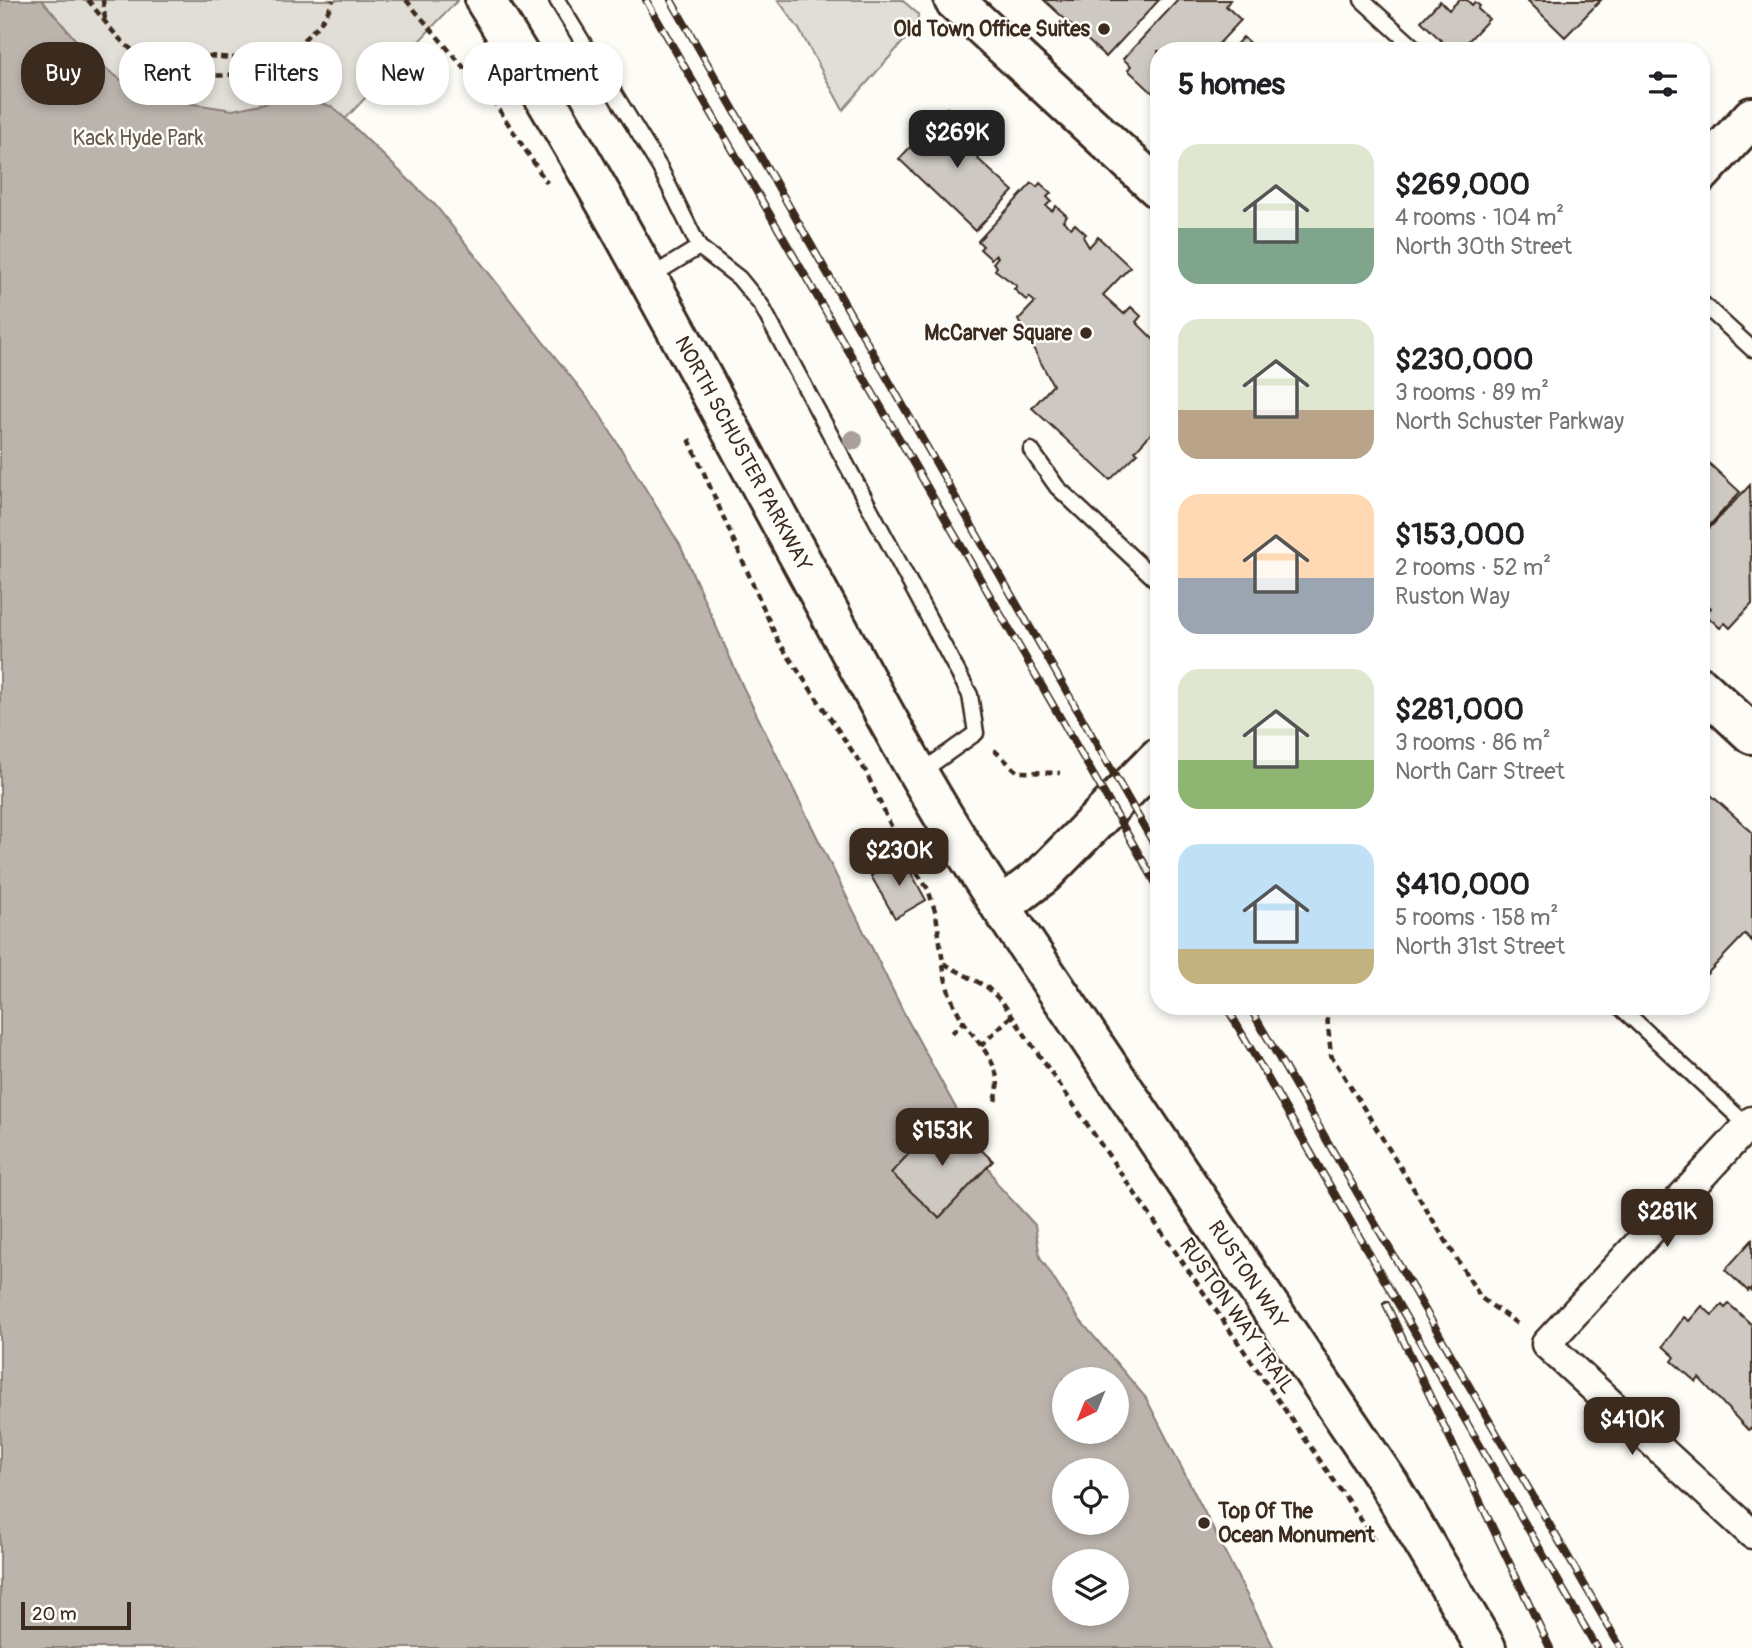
<!DOCTYPE html>
<meta charset="utf-8">
<style>
body{margin:0;font-family:Pangolin,sans-serif;background:#f6f6f6;color:#202124;height:100vh;display:flex;flex-direction:column;font-size:26px;white-space:nowrap}
*{box-sizing:border-box;margin:0}
p{font-size:23px;color:#757577}
.icon{flex:none;width:38px;height:38px;fill:none;stroke:currentColor;stroke-width:2;stroke-linecap:round;stroke-linejoin:round}
.map{position:relative;flex:1;overflow:hidden}
.panel{position:absolute;left:1150px;top:42px;width:560px;height:973px;display:flex;flex-direction:column;background:#fff;border-radius:28px;box-shadow:0 4px 10px #0003}
.panel>*{flex:none}
.banner{position:absolute;left:21px;top:42px;width:665px;height:63px;display:flex;gap:14px}
.needle{width:46px;rotate:223deg}
.fabs{position:absolute;left:1052px;top:1367px;display:grid;gap:14px}
.fabs a{display:grid;place-items:center;width:77px;height:77px;border-radius:50%;background:#fff;box-shadow:0 4px 10px #0003;font-size:35px}
.scale{position:absolute;left:21px;bottom:18px;width:110px;box-sizing:border-box;padding-left:7px;border:4px solid #3b2a1e;border-top:0;font-size:19px;line-height:24px;white-space:nowrap;color:#3b2a1e;-webkit-text-stroke:5px #fdfcf7;paint-order:stroke}
.price{position:absolute;translate:-50% -60px;padding:0 16px;border-radius:14px;background:#3b2a1e;color:#fff;font-size:23px;line-height:46px;filter:drop-shadow(0 2px 4px #0008)}
.price::after{content:'';position:absolute;left:50%;top:42px;width:21px;height:16px;margin-left:-10px;background:inherit;clip-path:polygon(0 0,100% 0,50% 100%)}
.price.on{background:#222;color:#fff}
ul{padding:0;list-style:none}
li{display:flex;align-items:center;gap:21px;height:175px;padding:0 28px}
li span{display:grid;place-items:center;flex:none;width:196px;height:140px;border-radius:21px;color:#555}
li>.icon{margin-inline-start:auto}
span .icon{width:84px;height:84px;fill:#fffc;stroke-width:1}
li b{font-size:30px}
h2{display:flex;justify-content:space-between;align-items:center;height:84px;padding:0 28px;font-size:30px}
.pill{padding:0 24px;border-radius:28px;background:#fff;box-shadow:0 4px 10px #0003;font-size:24px;line-height:63px}
.pill.on{background:#3b2a1e;color:#fff}
.map>svg:first-child{display:block}
.green{fill:#e1ded7;stroke:#8e847a;stroke-width:2}
.water{fill:#bbb4ad;stroke:#887d74;stroke-width:2;fill-rule:evenodd}
.building{fill:#cdc8c2;stroke:#3b2a1e;stroke-width:2}
.lines{fill:none;stroke-linecap:round;stroke-linejoin:round}
.lane-casing{stroke:#3b2a1e;stroke-width:19}
.street-casing{stroke:#3b2a1e;stroke-width:33}
.secondary-casing{stroke:#3b2a1e;stroke-width:44}
.primary-casing{stroke:#3b2a1e;stroke-width:44}
.highway-casing{stroke:#3b2a1e;stroke-width:44}
.path{stroke:#3b2a1e;stroke-width:4.5;stroke-dasharray:7 5;stroke-linecap:butt}
.lane{stroke:#fdfcf7;stroke-width:14}
.street{stroke:#fdfcf7;stroke-width:28}
.secondary{stroke:#fdfcf7;stroke-width:38}
.primary{stroke:#fdfcf7;stroke-width:38}
.highway{stroke:#fdfcf7;stroke-width:38}
.rail-casing{stroke:#3b2a1e;stroke-width:8}
.rail{stroke:#fdfcf7;stroke-width:5;stroke-dasharray:16;stroke-linecap:butt}
.tree{fill:#a9a199}
.poi-dot{fill:#3b2a1e;stroke:#fdfcf7;stroke-width:2.5}
.labels{text-anchor:middle;dominant-baseline:central;stroke-width:5;stroke-linejoin:round;paint-order:stroke}
.poi-label{font-size:21px;font-weight:bold;fill:#3b2a1e;stroke:#fdfcf7;text-anchor:end}
.park-label{font-size:21px;fill:#64574c;stroke:#fdfcf7}
.street-label{font-size:21px;fill:#3b2a1e;stroke:#fdfcf7}
</style>
<div class="map">
<svg width="1752" height="1648" viewBox="0 0 1752 1648">
<rect width="100%" height="100%" fill="#fdfcf7"/>
<filter id="ink" filterUnits="userSpaceOnUse"><feTurbulence type="fractalNoise" baseFrequency=".0143" numOctaves="2"/><feDisplacementMap in="SourceGraphic" scale="14" xChannelSelector="R" yChannelSelector="G"/><feConvolveMatrix kernelMatrix="1 2 1 2 8 2 1 2 1" color-interpolation-filters="sRGB"/></filter>
<g filter="url(#ink)">
<path class="green" d="M0 0H458L77 402Z
M778 0H902L918 14 917 26 843 110 799 29Z"/>
<path class="water" d="M0 0H42L90 57 124 82 174 101 233 110 296 96 333 107 436 206 597 410 680 545 743 687 907 1019 998 1185 1035 1225 1040 1257 1079 1319 1146 1398 1274 1648H0ZM1064 1379H1116V1432H1064ZM1064 1470H1116V1522H1064ZM1064 1561H1116V1614H1064Z"/>
<path class="building" d="M1044 0H1159L1106 57Z
M1178 0H1230L1226 6 1241 20 1212 51H1158L1157 97 1128 70 1131 66 1123 59Z
M1459 0H1467L1472 5 1475 2 1480 6 1478 9 1489 19 1459 51H1452L1421 21 1440 1 1449 10Z
M1527 0H1601L1565 37Z
M1243 37 1258 51H1230Z
M947 108 983 141 978 159 1013 191 975 231 899 159Z
M1032 183 1037 187 1040 183 1051 193 1047 197 1051 201 1046 206 1052 211 1056 206 1067 216 1063 221 1071 228 1075 224 1086 234 1083 237 1089 247 1098 237 1130 267 1103 295 1124 314 1131 307 1141 316 1136 322 1158 344V426L1135 451 1138 453 1110 480 1032 408 1053 385 1018 320 1035 302 1029 297 1027 301 1014 289 1017 286 995 270 997 267 993 263 998 257 995 255 991 259 980 249 983 246 978 241Z
M1701 456 1740 492 1701 535Z
M1750 485 1752 604 1730 628 1725 623 1720 628 1705 614 1711 608 1707 604 1701 609V537Z
M1701 786 1752 832V941L1745 934 1705 976 1701 972Z
M903 858 926 900 895 918 871 876Z
M937 1123 949 1134 956 1126 993 1161 939 1218 891 1173Z
M1752 1240V1291L1749 1289 1748 1291 1725 1270Z
M1729 1304 1752 1325V1428L1748 1430 1699 1378 1696 1382 1672 1361 1675 1357 1663 1346 1684 1317 1689 1321 1702 1306 1712 1315 1722 1305 1725 1308Z"/>
<g class="lines">
<g class="lane-casing">
<path id="lane" d="M557 0 660 168 699 247 739 278 761 305 970 695 976 733 921 772
M1362 0 1418 51
M650 277 699 247
M1701 302 1752 349
M1031 450 1057 487 1158 582
M1619 1006 1751 1129"/>
</g>
<g class="street-casing">
<path id="street" d="M1752 1121 1546 1344 1752 1534"/>
</g>
<g class="secondary-casing">
<path id="secondary" d="M954 0 1158 188
M1701 173 1752 117
M1701 687 1752 734
M1001 907 1043 875 1158 758"/>
</g>
<g class="primary-casing">
<g id="primary">
<path id="s1" d="M1001 907 1389 1484 1486 1648"/>
</g>
</g>
<g class="highway-casing">
<g id="highway">
<path id="s2" d="M485 0C599 181 698 370 800 558 864 677 926 795 1001 907"/>
</g>
</g>
<path class="path" d="M88 0C102 17 117 40 135 52 142 57 152 60 160 63 209 84 255 79 296 46 311 34 327 18 333 0
M103 0 105 20
M406 0 496 105 547 183
M181 72 193 55 235 58 247 73
M689 439 778 641 865 770 905 856 928 889 936 914 943 963 987 987 1003 1003 1375 1540
M994 750 1018 772 1060 773
M943 964C945 980 949 996 957 1010 972 1041 1008 1064 995 1101
M1326 1006 1331 1055 1481 1298 1519 1325
M952 1033 964 1021
M981 1046 1011 1016"/>
<use href="#lane" class="lane"/>
<use href="#street" class="street"/>
<use href="#secondary" class="secondary"/>
<use href="#primary" class="primary"/>
<use href="#highway" class="highway"/>
<g class="rail-casing">
<path id="rail" d="M646 0 1158 887
M671 0 1158 851
M1226 1006 1597 1648
M1249 1006 1621 1648
M1386 1304 1550 1648"/>
</g>
<use href="#rail" class="rail"/>
</g>
<circle class="tree" cx="853" cy="440" r="10"/>
</g>
<g class="poi-dot">
<circle cx="1104" cy="29" r="7"/>
<circle cx="1086" cy="333" r="7"/>
<circle cx="1204" cy="1523" r="7"/>
</g>
<g class="labels">
<g class="poi-label">
<text x="1090" y="29">Old Town Office Suites</text>
<text x="1072" y="333">McCarver Square</text>
<text x="1218" y="1511" text-anchor="start">Top Of The<tspan x="1218" dy="24">Ocean Monument</tspan></text>
</g>
<g class="park-label">
<text x="138" y="138">Kack Hyde Park</text>
</g>
<g class="street-label">
<text stroke="none"><textPath href="#s2" startOffset="522">NORTH SCHUSTER PARKWAY</textPath></text>
<text stroke="none"><textPath href="#s1" startOffset="443">RUSTON WAY</textPath></text>
<text transform="translate(1237 1316) rotate(55)">RUSTON WAY TRAIL</text>
</g>
</g>
</svg>
<div class="fabs">
<a><svg class="needle" viewBox="-14 -14 28 28"><path d="M0-13l5 13h-10z" fill="#e53935"/><path d="M0 13l5-13h-10z" fill="#757577"/></svg></a>
<a><svg class="icon" aria-label="locate" viewBox="0 0 24 24"><circle cx="12" cy="12" r="6"/><path d="M12 2v4M12 18v4M2 12h4M18 12h4"/></svg></a>
<a><svg class="icon" aria-label="layers" viewBox="0 0 24 24"><path d="M12 4l9 5-9 5-9-5zM3 14l9 5 9-5"/></svg></a>
</div>
<div class="scale">20 m</div>
<b class="price on" style="left:957px;top:170px">$269K</b>
<b class="price" style="left:899px;top:888px">$230K</b>
<b class="price" style="left:942px;top:1168px">$153K</b>
<b class="price" style="left:1667px;top:1249px">$281K</b>
<b class="price" style="left:1632px;top:1457px">$410K</b>
<div class="banner">
<a class="pill on">Buy</a>
<a class="pill">Rent</a>
<a class="pill">Filters</a>
<a class="pill">New</a>
<a class="pill">Apartment</a>
</div>
<section class="panel">
<h2>5 homes<svg class="icon" aria-label="filters" viewBox="0 0 24 24"><path d="M4 7h16M4 17h16"/><circle cx="9" cy="7" r="2"/><circle cx="15" cy="17" r="2"/></svg></h2>
<ul>
<li><span style="background:linear-gradient(#dfe7d0 60%,#7fa58c 0)"><svg class="icon" aria-label="home" viewBox="0 0 24 24"><path d="M3 11l9-7 9 7M6 9v11h12V9"/></svg></span><div><b>$269,000</b><p>4 rooms · 104 m²</p><p>North 30th Street</p></div></li>
<li><span style="background:linear-gradient(#dfe7d0 65%,#b9a48a 0)"><svg class="icon" aria-label="home" viewBox="0 0 24 24"><path d="M3 11l9-7 9 7M6 9v11h12V9"/></svg></span><div><b>$230,000</b><p>3 rooms · 89 m²</p><p>North Schuster Parkway</p></div></li>
<li><span style="background:linear-gradient(#ffd9b3 60%,#9aa5b1 0)"><svg class="icon" aria-label="home" viewBox="0 0 24 24"><path d="M3 11l9-7 9 7M6 9v11h12V9"/></svg></span><div><b>$153,000</b><p>2 rooms · 52 m²</p><p>Ruston Way</p></div></li>
<li><span style="background:linear-gradient(#dfe7d0 65%,#8fb573 0)"><svg class="icon" aria-label="home" viewBox="0 0 24 24"><path d="M3 11l9-7 9 7M6 9v11h12V9"/></svg></span><div><b>$281,000</b><p>3 rooms · 86 m²</p><p>North Carr Street</p></div></li>
<li><span style="background:linear-gradient(#bfe0f5 75%,#c2b280 0)"><svg class="icon" aria-label="home" viewBox="0 0 24 24"><path d="M3 11l9-7 9 7M6 9v11h12V9"/></svg></span><div><b>$410,000</b><p>5 rooms · 158 m²</p><p>North 31st Street</p></div></li>
</ul>
</section>
</div>
